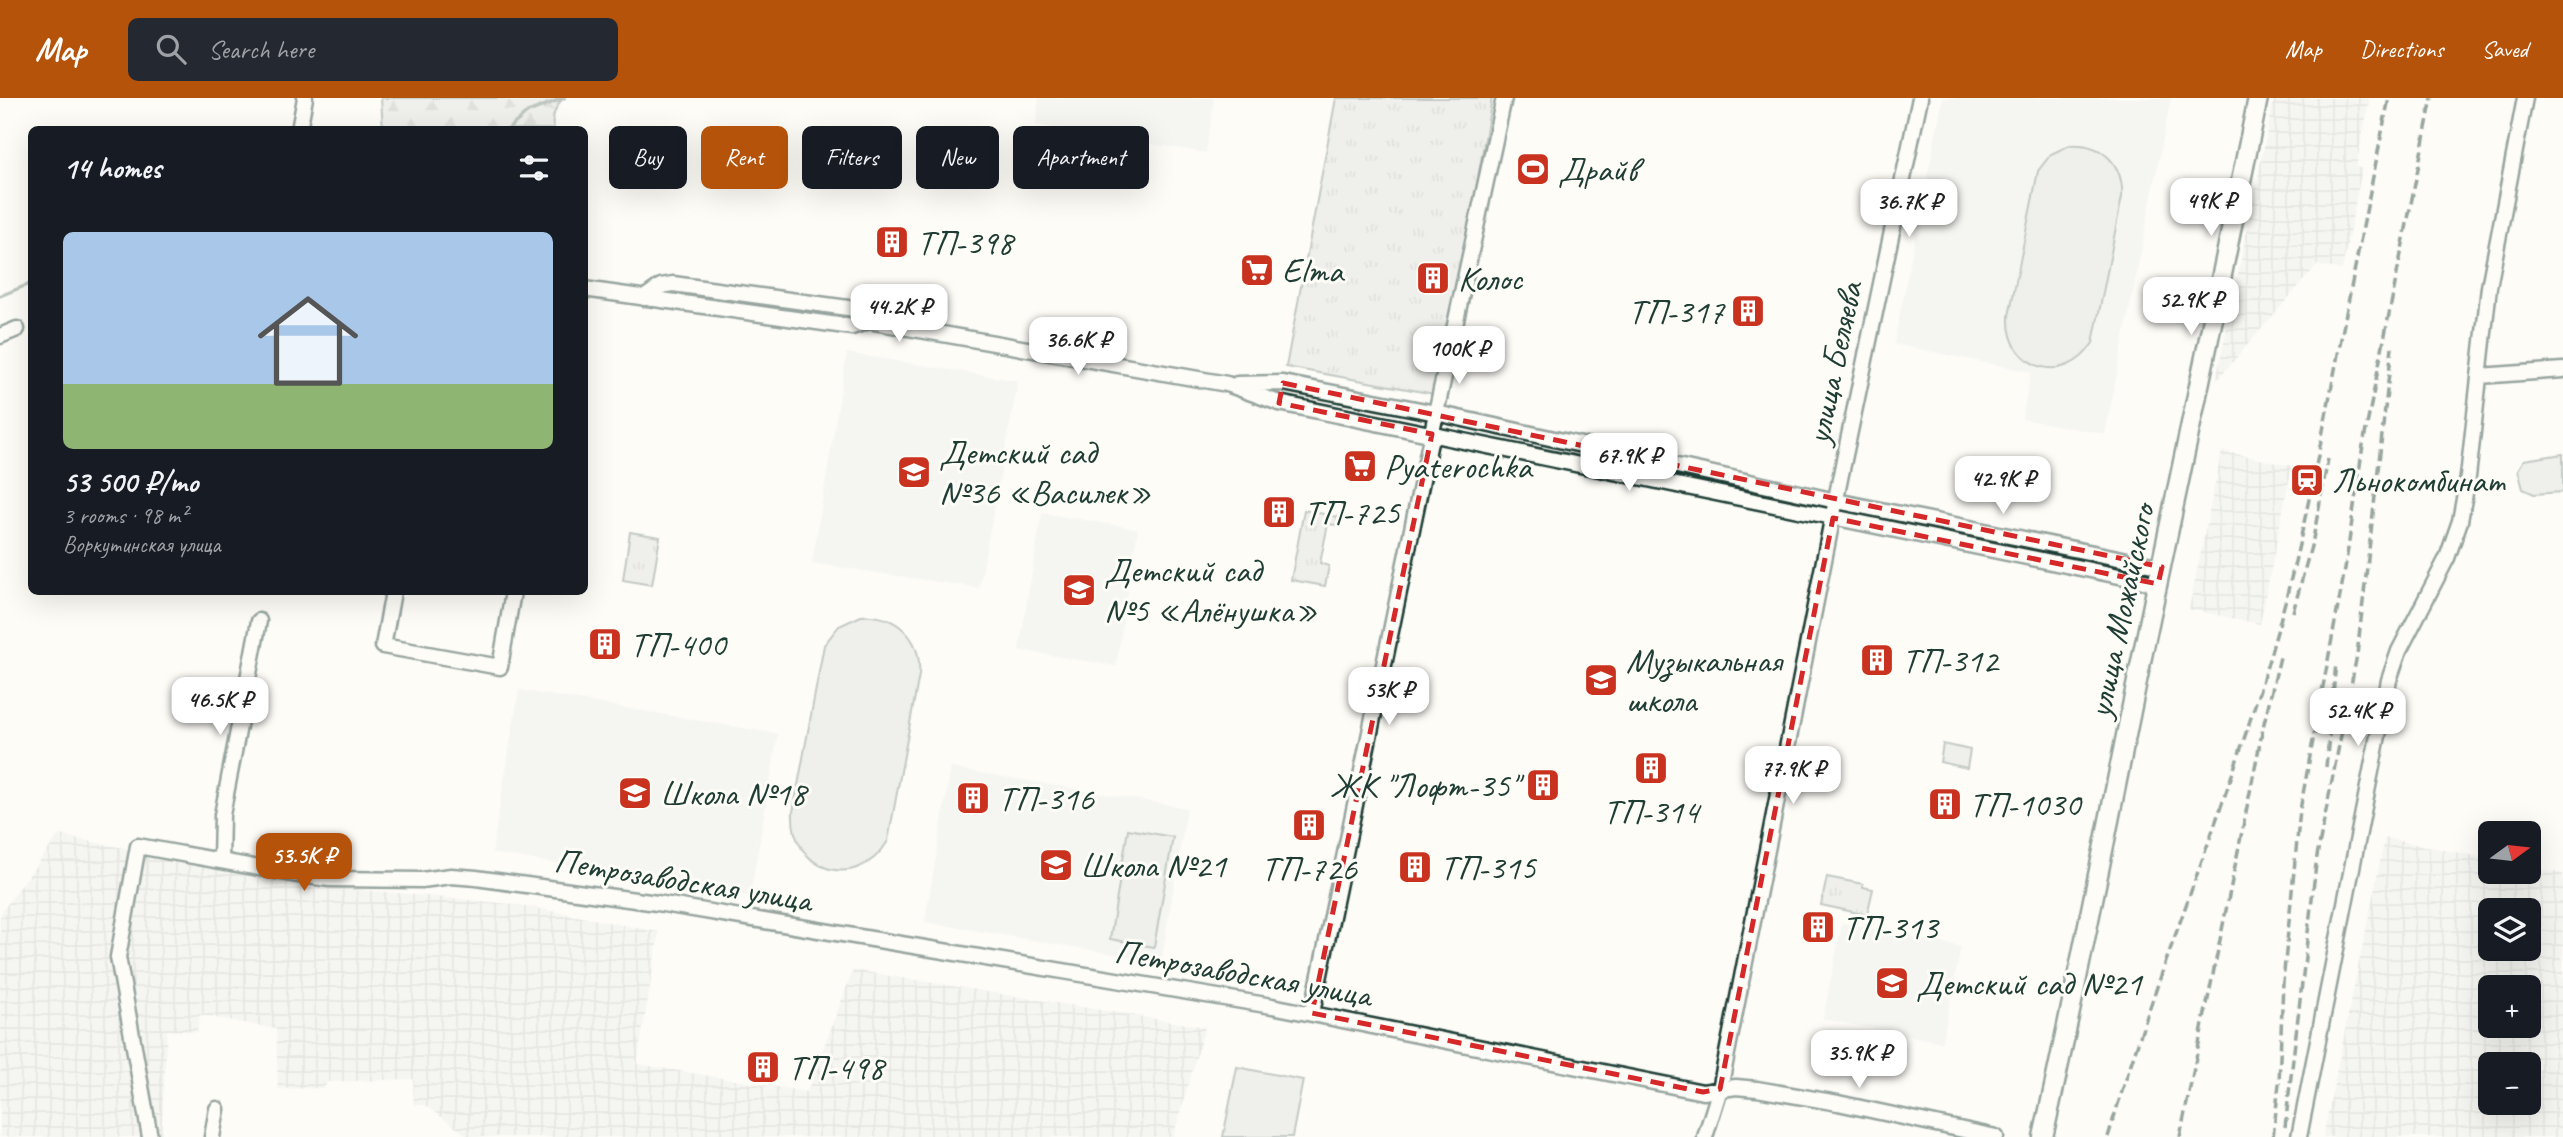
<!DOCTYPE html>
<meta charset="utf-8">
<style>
body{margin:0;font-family:Caveat,sans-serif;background:#242831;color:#f1f3f6;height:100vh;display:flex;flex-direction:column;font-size:26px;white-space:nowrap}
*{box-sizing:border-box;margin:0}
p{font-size:23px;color:#9ea1a6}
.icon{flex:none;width:38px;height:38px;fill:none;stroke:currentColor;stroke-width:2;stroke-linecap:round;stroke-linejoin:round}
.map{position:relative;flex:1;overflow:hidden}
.sheet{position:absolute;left:28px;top:28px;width:560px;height:469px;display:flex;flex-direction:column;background:#171b24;border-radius:10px;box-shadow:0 7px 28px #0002}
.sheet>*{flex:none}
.top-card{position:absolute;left:609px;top:28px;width:665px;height:63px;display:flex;gap:14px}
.needle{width:46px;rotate:75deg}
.buttons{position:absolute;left:2478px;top:723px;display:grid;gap:14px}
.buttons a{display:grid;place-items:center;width:63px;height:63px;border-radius:10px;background:#171b24;box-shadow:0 7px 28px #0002;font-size:35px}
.price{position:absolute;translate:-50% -60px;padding:0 16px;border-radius:14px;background:#fff;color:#222;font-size:23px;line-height:46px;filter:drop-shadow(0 2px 4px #0008)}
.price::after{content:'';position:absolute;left:50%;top:42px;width:21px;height:16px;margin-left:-10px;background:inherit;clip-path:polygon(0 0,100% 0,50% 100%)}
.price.active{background:#b45309;color:#fff}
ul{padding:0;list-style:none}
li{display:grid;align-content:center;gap:14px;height:371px;padding:0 35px}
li+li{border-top:2px solid #363941}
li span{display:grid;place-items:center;height:217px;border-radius:10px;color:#555}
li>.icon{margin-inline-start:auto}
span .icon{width:126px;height:126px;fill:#fffc;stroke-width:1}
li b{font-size:30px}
h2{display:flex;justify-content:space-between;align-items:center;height:84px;padding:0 35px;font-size:30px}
.tag{padding:0 24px;border-radius:10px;background:#171b24;box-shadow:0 7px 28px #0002;font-size:24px;line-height:63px}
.tag.active{background:#b45309;color:#fff}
header{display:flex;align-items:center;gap:42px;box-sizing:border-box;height:98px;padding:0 35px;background:#b45309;color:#fff}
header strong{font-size:33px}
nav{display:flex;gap:38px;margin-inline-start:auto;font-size:24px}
.search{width:490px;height:63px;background:#242831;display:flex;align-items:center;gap:18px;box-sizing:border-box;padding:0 24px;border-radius:10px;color:#9ea1a6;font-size:26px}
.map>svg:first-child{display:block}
.built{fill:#eceee9}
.industrial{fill:url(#industrial-grid);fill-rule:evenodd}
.grass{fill:#dde0db;stroke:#7e8e88;stroke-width:2}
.forest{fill:url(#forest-firs);stroke:#7e8e88;stroke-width:2}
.park{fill:url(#park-tufts);stroke:#7e8e88;stroke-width:2}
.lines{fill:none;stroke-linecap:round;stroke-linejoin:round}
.stream{stroke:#75877f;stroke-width:3.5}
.minor-casing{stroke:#1f3d34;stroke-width:19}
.major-casing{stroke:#1f3d34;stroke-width:23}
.minor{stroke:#fdfcf7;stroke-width:14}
.major{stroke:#fdfcf7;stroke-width:18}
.rail{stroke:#1f3d34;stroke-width:3.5;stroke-dasharray:10 5;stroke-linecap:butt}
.marked{fill:none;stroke:#d62828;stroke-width:5;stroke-dasharray:14 9;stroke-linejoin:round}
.labels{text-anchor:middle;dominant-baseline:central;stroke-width:6;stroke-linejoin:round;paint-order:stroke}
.poi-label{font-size:35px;fill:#1f3d34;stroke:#fdfcf7;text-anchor:start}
.street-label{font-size:35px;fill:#1f3d34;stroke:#fdfcf7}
</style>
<header>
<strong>Map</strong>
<div class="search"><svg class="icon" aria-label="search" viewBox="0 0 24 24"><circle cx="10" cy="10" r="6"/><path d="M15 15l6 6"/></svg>Search here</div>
<nav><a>Map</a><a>Directions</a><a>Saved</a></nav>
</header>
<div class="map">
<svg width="2563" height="1039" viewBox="0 0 2563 1039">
<defs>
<pattern id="industrial-grid" width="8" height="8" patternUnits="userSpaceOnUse" patternTransform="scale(1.75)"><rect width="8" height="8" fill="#eceee9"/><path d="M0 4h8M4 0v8" fill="none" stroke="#cacdc8"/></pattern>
<pattern id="forest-firs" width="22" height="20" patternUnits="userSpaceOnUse" patternTransform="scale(1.75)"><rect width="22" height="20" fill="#dde0db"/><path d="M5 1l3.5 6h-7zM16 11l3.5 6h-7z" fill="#bdc1bd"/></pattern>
<pattern id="park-tufts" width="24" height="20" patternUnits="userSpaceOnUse" patternTransform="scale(1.75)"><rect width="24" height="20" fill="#dde0db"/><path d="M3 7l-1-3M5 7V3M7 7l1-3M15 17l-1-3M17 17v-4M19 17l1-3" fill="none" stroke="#bdc1bd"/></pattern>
</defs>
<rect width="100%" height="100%" fill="#fdfcf7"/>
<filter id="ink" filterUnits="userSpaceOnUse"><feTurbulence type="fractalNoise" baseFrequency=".0143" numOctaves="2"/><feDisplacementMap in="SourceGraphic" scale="14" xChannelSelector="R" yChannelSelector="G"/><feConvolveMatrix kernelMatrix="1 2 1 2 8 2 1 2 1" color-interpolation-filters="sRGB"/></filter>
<g filter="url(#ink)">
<path class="built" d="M1039 0H1214L1206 55 1036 27Z
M1943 0H2171L2105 336 2022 321 2031 274 1894 246Z
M847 255 1018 283 979 490 812 465Z
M1042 415 1138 431 1116 568 1019 552Z
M519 592 778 636 750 798 492 755Z
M951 670 1187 710 1161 864 925 824Z
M1842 825 1961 849 1942 944 1823 921Z"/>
<path class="industrial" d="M2274 0H2370L2356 69 2362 71 2342 172 2317 167 2216 283Z
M2222 353 2292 368 2260 526 2189 511Z
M59 737 303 786 520 807 659 834 637 966 807 994 853 872 1205 929 1173 1039H469L425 1007H414L413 981 326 984 325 990 278 991 276 931 200 917 197 934 167 932 161 1039H0V816Z
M2385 740 2490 761V774H2529V769L2563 776V1039H2323ZM2529 812V850H2490V812ZM2490 889H2529V928H2490ZM2490 966H2529V1004H2490Z"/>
<path class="grass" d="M2070 47C2103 45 2124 67 2122 99L2093 245C2065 290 2006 271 2009 218L2038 73 2051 56Z
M2563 356V394L2534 396 2523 391 2518 372 2524 362Z
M861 518C897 516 922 540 919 577L888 743C857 795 790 774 793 714L824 547 839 528Z
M1943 646 1970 652 1967 670 1940 664Z
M1128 731 1173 739 1154 849 1110 841Z
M1237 969 1303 982 1292 1039H1223Z"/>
<path class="forest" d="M381 0H564C556 6 550 22 554 31L383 32Z"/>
<path class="park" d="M1336 0H1492L1440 297 1286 269Z
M1304 412 1338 419 1336 427 1328 426 1320 465 1329 468 1325 488 1291 482Z
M630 434 660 439 652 487 623 482Z
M1827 779 1863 786V789L1873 791 1867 817 1821 807Z"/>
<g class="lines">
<path class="stream" d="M507 32 528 14 564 0
M0 198 32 185"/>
<g class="minor-casing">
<path id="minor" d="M299 32 305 0
M584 191 852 229 868 223 1227 286 1279 305 2158 486
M644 200 661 188 673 186 855 211 868 223
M0 238 17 231
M2479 278 2563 272
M1237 286 1283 285 1436 315 1836 403 2162 469
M393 494 383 548 500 569 513 494
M221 763 222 717 259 523
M1312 915 1436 315 1504 0
M150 1039 118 859 138 748 292 776 330 781 422 782 451 778 476 780 657 805 1272 908 1703 994 1736 989 1757 991 1838 1005 1996 1039
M212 1039 217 1011
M1705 1039 1720 991 1840 381 1920 0
M2299 1039 2389 582 2399 553 2447 460 2460 423 2468 379 2489 189 2525 0"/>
</g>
<g class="major-casing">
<path id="major" d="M2043 1039C2079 879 2109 719 2142 559 2181 372 2221 187 2258 0"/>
</g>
<use href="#minor" class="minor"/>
<use href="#major" class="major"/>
<path class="rail" d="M2293 514 2313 441 2328 361
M2326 669 2336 565
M2285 1029 2317 758 2357 557 2392 249
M2108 1039C2157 874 2224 716 2272 551 2297 466 2314 379 2331 292 2350 195 2369 97 2389 0
M2180 1039 2264 625 2281 555
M2273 1039 2279 986 2283 884 2300 712 2345 471 2363 347 2432 0"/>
</g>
</g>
<path d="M0 0H2563V1039H0ZM1283 285 2162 469 2158 486 1833 420 1720 991 1703 994 1312 915 1432 336 1279 305Z" fill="#fdfcf7" fill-opacity=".55" fill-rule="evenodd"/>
<path class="marked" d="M1283 285 2162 469 2158 486 1833 420 1720 991 1703 994 1312 915 1432 336 1279 305Z"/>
<defs>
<g id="stadium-square" transform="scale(1.75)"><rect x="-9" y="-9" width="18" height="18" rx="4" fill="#c8321e" stroke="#fdfcf7"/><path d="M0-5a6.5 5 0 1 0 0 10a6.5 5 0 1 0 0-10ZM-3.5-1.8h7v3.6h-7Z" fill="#fff"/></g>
<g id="building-square" transform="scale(1.75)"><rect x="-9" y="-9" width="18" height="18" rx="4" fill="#c8321e" stroke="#fdfcf7"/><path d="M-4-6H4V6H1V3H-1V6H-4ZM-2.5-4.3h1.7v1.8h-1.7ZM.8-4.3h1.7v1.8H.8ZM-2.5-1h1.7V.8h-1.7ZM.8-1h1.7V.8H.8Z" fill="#fff"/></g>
<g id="supermarket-square" transform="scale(1.75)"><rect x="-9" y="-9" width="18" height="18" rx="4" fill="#c8321e" stroke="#fdfcf7"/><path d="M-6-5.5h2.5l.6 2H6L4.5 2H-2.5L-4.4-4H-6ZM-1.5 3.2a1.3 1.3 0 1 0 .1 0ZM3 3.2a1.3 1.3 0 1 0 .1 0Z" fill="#fff"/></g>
<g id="school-square" transform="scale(1.75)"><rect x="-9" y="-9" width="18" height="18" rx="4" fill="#c8321e" stroke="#fdfcf7"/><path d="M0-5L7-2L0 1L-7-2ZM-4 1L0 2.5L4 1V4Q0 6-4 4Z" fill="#fff"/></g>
<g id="station-square" transform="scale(1.75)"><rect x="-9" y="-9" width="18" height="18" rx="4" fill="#c8321e" stroke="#fdfcf7"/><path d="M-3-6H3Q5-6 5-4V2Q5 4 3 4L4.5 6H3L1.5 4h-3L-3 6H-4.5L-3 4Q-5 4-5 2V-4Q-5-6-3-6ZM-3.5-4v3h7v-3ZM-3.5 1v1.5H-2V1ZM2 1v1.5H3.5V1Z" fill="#fff"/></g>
</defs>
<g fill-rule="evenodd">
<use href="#stadium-square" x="1533" y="71"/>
<use href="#building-square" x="892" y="144"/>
<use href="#supermarket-square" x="1257" y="172"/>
<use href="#building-square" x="1433" y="180"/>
<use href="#building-square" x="1748" y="213"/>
<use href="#supermarket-square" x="1360" y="368"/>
<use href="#school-square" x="914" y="374"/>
<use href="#station-square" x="2307" y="382"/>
<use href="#building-square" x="1279" y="414"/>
<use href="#school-square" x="1079" y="492"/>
<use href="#building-square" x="605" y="546"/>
<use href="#building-square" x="1877" y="562"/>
<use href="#school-square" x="1601" y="582"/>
<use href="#building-square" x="1651" y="670"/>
<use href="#building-square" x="1543" y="687"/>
<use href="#school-square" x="635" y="695"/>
<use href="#building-square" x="973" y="700"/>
<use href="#building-square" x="1945" y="706"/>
<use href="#building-square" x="1309" y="727"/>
<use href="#school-square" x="1056" y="767"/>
<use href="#building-square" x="1415" y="769"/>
<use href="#building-square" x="1818" y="829"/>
<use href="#school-square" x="1892" y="885"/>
<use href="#building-square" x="763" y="969"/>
</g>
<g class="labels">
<g class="poi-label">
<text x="1558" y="71">Драйв</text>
<text x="917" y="144">ТП-398</text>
<text x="1282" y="172">Elma</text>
<text x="1458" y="180">Колос</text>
<text x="1724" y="213" text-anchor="end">ТП-317</text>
<text x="939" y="354">Детский сад<tspan x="939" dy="40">№36 «Василек»</tspan></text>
<text x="1384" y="368">Pyaterochka</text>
<text x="2332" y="382">Льнокомбинат</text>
<text x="1304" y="414">ТП-725</text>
<text x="1104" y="472">Детский сад<tspan x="1104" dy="40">№5 «Алёнушка»</tspan></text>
<text x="630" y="546">ТП-400</text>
<text x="1626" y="562">Музыкальная<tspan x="1626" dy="40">школа</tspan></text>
<text x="1902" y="562">ТП-312</text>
<text x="1518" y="687" text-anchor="end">ЖК "Лофт-35"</text>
<text x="660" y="695">Школа №18</text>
<text x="998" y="700">ТП-316</text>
<text x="1969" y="706">ТП-1030</text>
<text x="1651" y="713" text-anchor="middle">ТП-314</text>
<text x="1080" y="767">Школа №21</text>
<text x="1440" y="769">ТП-315</text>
<text x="1309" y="770" text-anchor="middle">ТП-726</text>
<text x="1842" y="829">ТП-313</text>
<text x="1916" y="885">Детский сад №21</text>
<text x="788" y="969">ТП-498</text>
</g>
<g class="street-label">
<text transform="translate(1834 265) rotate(-78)">улица Беляева</text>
<text transform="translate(2121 513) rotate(-78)">улица Можайского</text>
<text transform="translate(683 782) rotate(9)">Петрозаводская улица</text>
<text transform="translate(1243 875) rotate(10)">Петрозаводская улица</text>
</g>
</g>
</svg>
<div class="buttons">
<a><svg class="needle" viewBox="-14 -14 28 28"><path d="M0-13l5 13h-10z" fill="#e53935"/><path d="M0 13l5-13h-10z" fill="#9ea1a6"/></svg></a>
<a><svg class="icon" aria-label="layers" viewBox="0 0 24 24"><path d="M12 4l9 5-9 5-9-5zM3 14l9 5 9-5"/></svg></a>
<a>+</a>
<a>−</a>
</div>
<b class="price" style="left:2211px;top:140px">49K ₽</b>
<b class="price" style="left:1909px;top:141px">36.7K ₽</b>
<b class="price" style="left:2191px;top:239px">52.9K ₽</b>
<b class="price" style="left:899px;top:246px">44.2K ₽</b>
<b class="price" style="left:1078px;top:279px">36.6K ₽</b>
<b class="price" style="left:1459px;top:288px">100K ₽</b>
<b class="price" style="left:1629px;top:395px">67.9K ₽</b>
<b class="price" style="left:2003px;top:418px">42.9K ₽</b>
<b class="price" style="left:1389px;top:629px">53K ₽</b>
<b class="price" style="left:220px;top:639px">46.5K ₽</b>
<b class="price" style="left:2358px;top:650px">52.4K ₽</b>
<b class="price" style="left:1793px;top:708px">77.9K ₽</b>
<b class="price active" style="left:304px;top:795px">53.5K ₽</b>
<b class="price" style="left:1859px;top:992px">35.9K ₽</b>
<div class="top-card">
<a class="tag">Buy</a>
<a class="tag active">Rent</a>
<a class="tag">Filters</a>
<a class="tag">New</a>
<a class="tag">Apartment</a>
</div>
<section class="sheet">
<h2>14 homes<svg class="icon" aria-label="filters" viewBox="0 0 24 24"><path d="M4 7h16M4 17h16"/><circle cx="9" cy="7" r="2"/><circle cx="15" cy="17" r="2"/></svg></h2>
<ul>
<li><span style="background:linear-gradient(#a9c7e8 70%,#8fb573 0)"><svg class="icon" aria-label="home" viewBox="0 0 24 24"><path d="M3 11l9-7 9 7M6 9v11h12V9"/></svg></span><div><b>53 500 ₽/mo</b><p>3 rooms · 98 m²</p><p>Воркутинская улица</p></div></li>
</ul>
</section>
</div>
